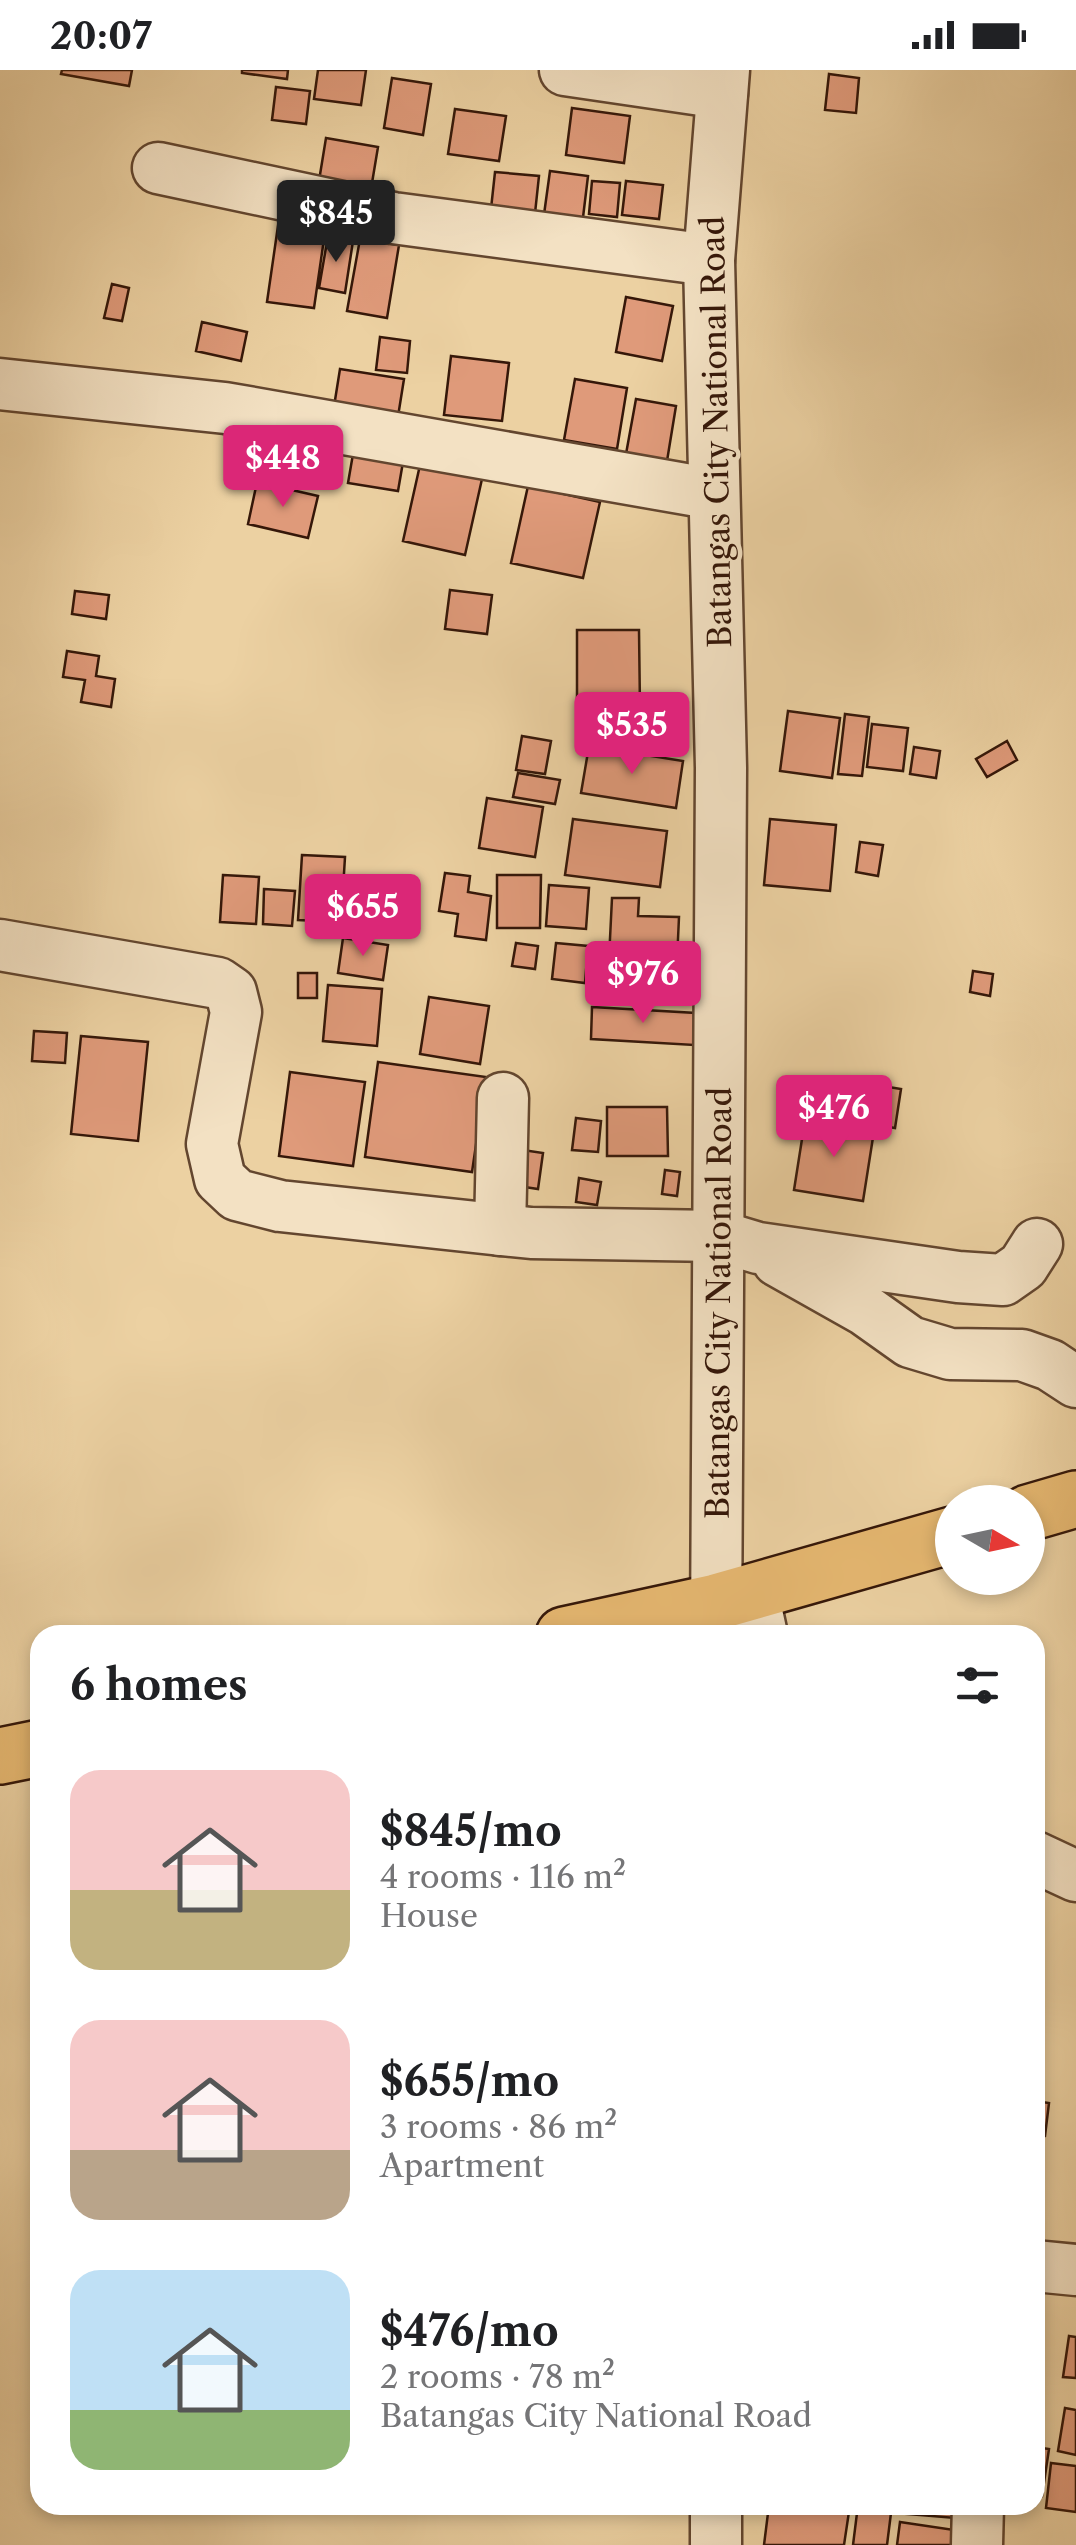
<!DOCTYPE html>
<meta charset="utf-8">
<style>
body{margin:0;font-family:"Libre Caslon Text",serif;background:#f2f2f2;color:#202124;height:100vh;display:flex;flex-direction:column;font-size:38px;white-space:nowrap}
*{box-sizing:border-box;margin:0}
p{font-size:32px;color:#757577}
.icon{flex:none;width:55px;height:55px;fill:none;stroke:currentColor;stroke-width:2;stroke-linecap:round;stroke-linejoin:round}
.map{position:relative;flex:1;overflow:hidden}
.panel{position:absolute;left:30px;top:1555px;width:1015px;height:890px;display:flex;flex-direction:column;background:#fff;border-radius:30px;box-shadow:0 5px 15px #0003}
.panel>*{flex:none}
.needle{width:65px;rotate:99deg}
.buttons{position:absolute;left:935px;top:1415px;display:grid;gap:20px}
.buttons a{display:grid;place-items:center;width:110px;height:110px;border-radius:50%;background:#fff;box-shadow:0 5px 15px #0003;font-size:50px}
.price{position:absolute;translate:-50% -85px;padding:0 22px;border-radius:10px;background:#db2777;color:#fff;font-size:32px;line-height:65px;filter:drop-shadow(0 2px 5px #0008)}
.price::after{content:'';position:absolute;left:50%;top:60px;width:30px;height:22px;margin-left:-15px;background:inherit;clip-path:polygon(0 0,100% 0,50% 100%)}
.price.active{background:#222;color:#fff}
ul{padding:0;list-style:none}
li{display:flex;align-items:center;gap:30px;height:250px;padding:0 40px}
li span{display:grid;place-items:center;flex:none;width:280px;height:200px;border-radius:30px;color:#555}
li>.icon{margin-inline-start:auto}
span .icon{width:120px;height:120px;fill:#fffc;stroke-width:1}
li b{font-size:42px}
h2{display:flex;justify-content:space-between;align-items:center;height:120px;padding:0 40px;font-size:42px}
.status{display:flex;justify-content:space-between;align-items:center;height:70px;padding:0 50px;background:#fff;direction:ltr}
.status svg{height:28px;fill:currentColor}
.map>svg:first-child{display:block}
.building{fill:#df9a7a;stroke:#351709;stroke-width:2.5}
.lines{fill:none;stroke-linecap:round;stroke-linejoin:round}
.minor-casing{stroke:#63462f;stroke-width:55}
.major-casing{stroke:#351709;stroke-width:60}
.minor{stroke:#f3e1c3;stroke-width:50}
.major{stroke:#e6b871;stroke-width:55}
.labels{text-anchor:middle;dominant-baseline:central;stroke-width:9;stroke-linejoin:round;paint-order:stroke}
.street-label{font-size:32px;fill:#351709;stroke:#f3e1c3}
</style>
<div class="status"><b>20:07</b><svg viewBox="0 0 49 12"><path d="M0 12V9h3v3zM5 12V6h3v6zM10 12V3h3v9zM15 12V0h3v12zM26 1h20v11H26zM47 4h2v5h-2z"/></svg></div>
<div class="map">
<svg width="1076" height="2475" viewBox="0 0 1076 2475">
<rect width="100%" height="100%" fill="#ecd1a2"/>
<filter id="stains"><feTurbulence type="fractalNoise" baseFrequency=".002" numOctaves="4"/><feColorMatrix values="0 0 0 0 .2 0 0 0 0 .09 0 0 0 0 .02 0 0 0 .5 -.17"/></filter>
<radialGradient id="worn" r=".72"><stop offset=".6" stop-color="#630" stop-opacity="0"/><stop offset="1" stop-color="#630" stop-opacity=".3"/></radialGradient>
<path class="building" d="M62 0H132L129 16 61 4Z
M242 0H288L287 9 242 3Z
M318 0H366L361 35 314 29Z
M829 4 859 8 856 43 825 40Z
M392 8 431 14 423 65 384 58Z
M276 17 310 21 306 54 272 50Z
M572 38 630 46 624 93 566 85Z
M455 39 506 46 499 91 448 84Z
M326 68 378 77 369 131 317 123Z
M550 101 588 106 581 164 542 159Z
M495 102 539 106 533 162 489 157Z
M592 111 620 113 617 147 589 144Z
M626 111 663 115 659 149 622 145Z
M279 149 326 155 314 238 267 232Z
M328 166 353 171 345 223 319 218Z
M360 169 399 175 387 248 347 241Z
M112 214 129 218 122 251 104 248Z
M626 227 673 236 662 291 616 282Z
M202 252 247 262 241 291 196 281Z
M380 267 410 271 407 303 376 300Z
M451 286 509 293 502 351 444 345Z
M340 299 404 309 396 359 332 349Z
M575 309 627 318 617 379 564 370Z
M636 329 676 336 667 391 626 384Z
M353 384 403 392 398 421 348 413Z
M420 395 482 409 465 485 403 471Z
M257 412 318 426 308 468 248 454Z
M528 416 600 432 583 508 511 493Z
M450 520 492 525 487 564 445 559Z
M75 521 109 525 106 549 72 544Z
M577 560H639L640 639H577Z
M67 581 99 586 96 606 115 609 111 637 81 632 85 610 63 607Z
M788 641 840 648 832 708 780 701Z
M845 644 869 647 862 706 838 704Z
M872 654 908 658 903 701 867 697Z
M522 666 551 671 545 704 516 700Z
M1007 671 1017 690 987 707 976 689Z
M589 676 683 691 676 738 581 723Z
M914 677 940 681 936 708 910 704Z
M518 703 560 710 555 734 513 727Z
M487 728 543 737 535 787 479 778Z
M573 749 667 761 660 817 565 805Z
M770 749 836 755 830 821 764 815Z
M860 772 883 775 878 806 856 802Z
M302 785 345 787 341 852 298 850Z
M445 803 470 806 468 822 491 826 486 870 455 866 458 844 439 841Z
M223 805 259 807 256 854 220 852Z
M497 805H541L540 858H497Z
M549 815 589 818 586 859 546 856Z
M264 819 295 821 292 856 263 854Z
M612 828H639L638 846 679 847 677 891 609 889Z
M343 868 388 875 383 910 338 903Z
M516 873 538 876 535 899 512 896Z
M556 873 588 876 585 913 552 909Z
M973 901 993 904 990 926 970 922Z
M298 903H317V928H298Z
M328 915 382 919 377 976 323 971Z
M429 927 489 936 480 994 420 984Z
M592 937 696 943 694 975 591 969Z
M34 961 67 963 65 993 32 991Z
M81 966 148 972 138 1071 71 1064Z
M378 992 486 1007 472 1102 365 1087Z
M290 1002 365 1012 353 1096 279 1086Z
M858 1012 901 1019 895 1058 852 1051Z
M607 1037H667L668 1086H607Z
M576 1048 601 1051 598 1082 572 1080Z
M805 1050 874 1061 863 1131 794 1120Z
M516 1079 543 1083 538 1119 511 1115Z
M665 1100 680 1102 677 1126 662 1124Z
M579 1108 601 1112 597 1135 576 1132Z
M1035 2031 1049 2033 1045 2066 1035 2065Z
M1069 2266 1076 2267V2308L1063 2307Z
M1065 2338 1076 2340V2385L1058 2381Z
M1035 2377 1049 2379 1042 2426 1035 2425Z
M1051 2393 1076 2396V2442L1046 2438Z
M769 2435H850L844 2475H764Z
M858 2435H892L887 2475H853Z
M898 2435H956L955 2448 897 2443Z
M900 2452 961 2461 959 2475H897Z"/>
<g class="lines">
<g class="minor-casing">
<g id="minor">
<path d="M565 0 722 23"/>
<path d="M158 98 393 148 709 190"/>
<path d="M0 314 225 338 714 424"/>
<path d="M0 875 218 913 231 922 236 942 212 1074 220 1109 237 1125 280 1136 531 1163 718 1166 758 1178 958 1207 1003 1210 1023 1196 1037 1174"/>
<path d="M500 1160 503 1028"/>
<path d="M778 1191 865 1240 910 1272 950 1284 1022 1285 1050 1295 1076 1312"/>
<path d="M753 1523 762 1565"/>
<path id="s1" d="M716 1565 721 698 709 190 724 0"/>
<path d="M1035 1787 1076 1806"/>
<path d="M1035 2196 1076 2200"/>
<path d="M716 2435V2475"/>
<path d="M977 2475 978 2435"/>
</g>
</g>
<g class="major-casing">
<path id="major" d="M1028 1443 1076 1429
M564 1565 716 1532 952 1465
M0 1686 40 1678"/>
</g>
<use href="#minor" class="minor"/>
<use href="#major" class="major"/>
</g>
<g class="labels">
<g class="street-label">
<text transform="translate(716 362) rotate(-91)">Batangas City National Road</text>
<text stroke="none"><textPath href="#s1" startOffset="332">Batangas City National Road</textPath></text>
</g>
</g>
<rect width="100%" height="100%" filter="url(#stains)"/>
<rect width="100%" height="100%" fill="url(#worn)"/>
</svg>
<div class="buttons">
<a><svg class="needle" viewBox="-14 -14 28 28"><path d="M0-13l5 13h-10z" fill="#e53935"/><path d="M0 13l5-13h-10z" fill="#757577"/></svg></a>
</div>
<b class="price active" style="left:336px;top:195px">$845</b>
<b class="price" style="left:283px;top:440px">$448</b>
<b class="price" style="left:632px;top:707px">$535</b>
<b class="price" style="left:363px;top:889px">$655</b>
<b class="price" style="left:643px;top:956px">$976</b>
<b class="price" style="left:834px;top:1090px">$476</b>
<section class="panel">
<h2>6 homes<svg class="icon" aria-label="filters" viewBox="0 0 24 24"><path d="M4 7h16M4 17h16"/><circle cx="9" cy="7" r="2"/><circle cx="15" cy="17" r="2"/></svg></h2>
<ul>
<li><span style="background:linear-gradient(#f6c9c9 60%,#c2b280 0)"><svg class="icon" aria-label="home" viewBox="0 0 24 24"><path d="M3 11l9-7 9 7M6 9v11h12V9"/></svg></span><div><b>$845/mo</b><p>4 rooms · 116 m²</p><p>House</p></div></li>
<li><span style="background:linear-gradient(#f6c9c9 65%,#b9a48a 0)"><svg class="icon" aria-label="home" viewBox="0 0 24 24"><path d="M3 11l9-7 9 7M6 9v11h12V9"/></svg></span><div><b>$655/mo</b><p>3 rooms · 86 m²</p><p>Apartment</p></div></li>
<li><span style="background:linear-gradient(#bfe0f5 70%,#8fb573 0)"><svg class="icon" aria-label="home" viewBox="0 0 24 24"><path d="M3 11l9-7 9 7M6 9v11h12V9"/></svg></span><div><b>$476/mo</b><p>2 rooms · 78 m²</p><p>Batangas City National Road</p></div></li>
</ul>
</section>
</div>
